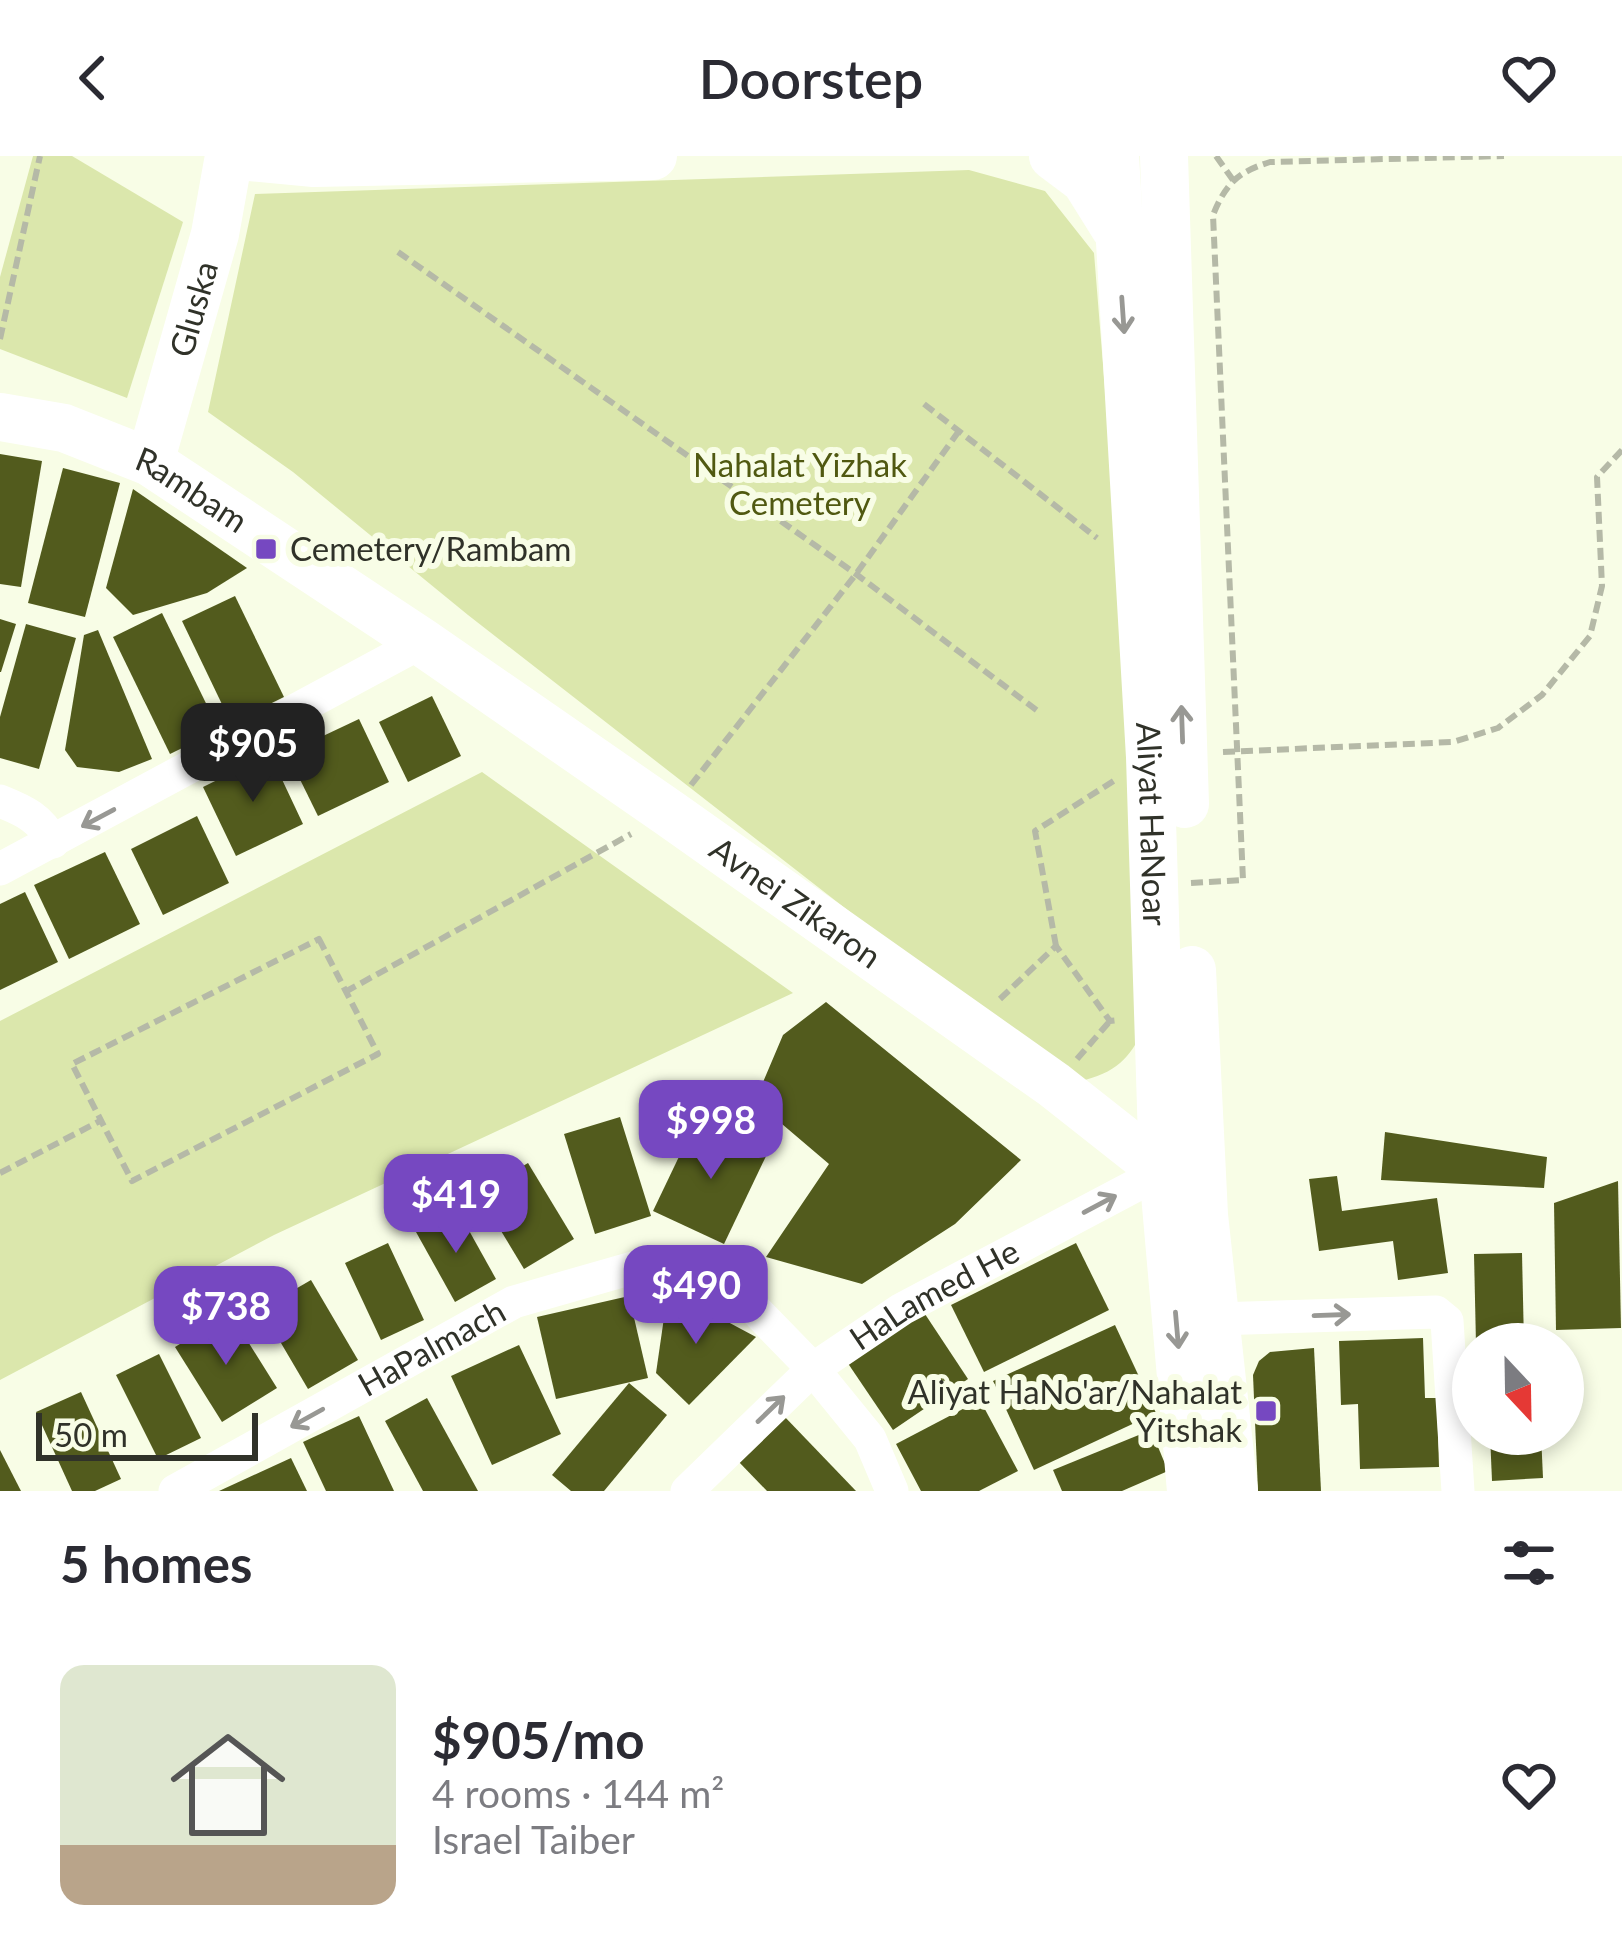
<!DOCTYPE html>
<meta charset="utf-8">
<style>
body{margin:0;font-family:Lato,sans-serif;background:#f7f7f7;color:#2b2b33;height:100vh;display:flex;flex-direction:column;font-size:45px;white-space:nowrap}
*{box-sizing:border-box;margin:0}
p{font-size:39px;color:#7c7c81}
.icon{flex:none;width:66px;height:66px;fill:none;stroke:currentColor;stroke-width:2;stroke-linecap:round;stroke-linejoin:round}
.map{position:relative;height:1335px;overflow:hidden}
.sheet{display:flex;flex-direction:column;background:#fff;flex:1}
.sheet>*{flex:none}
.needle{width:78px;rotate:158deg}
.fabs{position:absolute;left:1452px;top:1167px;display:grid;gap:24px}
.fabs a{display:grid;place-items:center;width:132px;height:132px;border-radius:50%;background:#fff;box-shadow:0 6px 18px #0003;font-size:60px}
.scale{position:absolute;left:36px;bottom:30px;width:222px;box-sizing:border-box;padding-left:12px;border:6px solid #303229;border-top:0;font-size:33px;line-height:42px;white-space:nowrap;color:#303229;-webkit-text-stroke:9px #f8fde6;paint-order:stroke}
.price{position:absolute;translate:-50% -102px;padding:0 27px;border-radius:24px;background:#7648c1;color:#fff;font-size:39px;line-height:78px;filter:drop-shadow(0 3px 6px #0008)}
.price::after{content:'';position:absolute;left:50%;top:72px;width:36px;height:27px;margin-left:-18px;background:inherit;clip-path:polygon(0 0,100% 0,50% 100%)}
.price.active{background:#222;color:#fff}
ul{padding:0;list-style:none}
li{display:flex;align-items:center;gap:36px;height:300px;padding:0 60px}
li+li{border-top:3px solid #e1e1e2}
li span{display:grid;place-items:center;flex:none;width:336px;height:240px;border-radius:24px;color:#555}
li>.icon{margin-inline-start:auto}
span .icon{width:144px;height:144px;fill:#fffc;stroke-width:1}
li b{font-size:51px}
h2{display:flex;justify-content:space-between;align-items:center;height:144px;padding:0 60px;font-size:51px}
header{display:flex;justify-content:space-between;align-items:center;height:156px;padding:0 60px;background:#fff;font-size:54px;font-weight:600}
.map>svg:first-child{display:block}
.green{fill:#dbe7ac}
.building{fill:#525b1d}
.lines{fill:none;stroke-linecap:round;stroke-linejoin:round}
.path{stroke:#b5b9a7;stroke-width:6;stroke-dasharray:12 6;stroke-linecap:butt}
.street{stroke:#fff;stroke-width:33}
.secondary{stroke:#fff;stroke-width:48}
.oneway{stroke:#989894}
.poi-dot{fill:#7648c1;stroke:#f8fde6;stroke-width:4.5}
.labels{text-anchor:middle;stroke-width:12;stroke-linejoin:round;paint-order:stroke}
.street-label{font-size:33px;fill:#303229;stroke:#f8fde6}
.park-label{font-size:33px;fill:#505911;stroke:#f8fde6}
.poi-label{font-size:33px;fill:#303229;stroke:#f8fde6;text-anchor:start}
</style>
<header><svg class="icon" aria-label="back" viewBox="0 0 24 24"><path d="M15 5l-7 7 7 7"/></svg>Doorstep<svg class="icon" aria-label="heart" viewBox="0 0 24 24"><path d="M12 20l-8-8c-3-5 5-10 8-4 3-6 11-1 8 4z"/></svg></header>
<div class="map">
<svg width="1622" height="1335" viewBox="0 0 1622 1335">
<rect width="100%" height="100%" fill="#f8fde6"/>
<g class="green">
<polygon points="33,0 72,0 183,66 127,242 0,193 0,121"/>
<path d="M 969,14 L 1045,35 L 1094,97 L 1130,544 L 1147,867 C 1131,899 1121,914 1085,924 L 958,840 L 468,459 L 293,316 L 208,256 L 255,38 Z"/>
<polygon points="482,616 793,837 274,1079 0,1224 0,865"/>
</g>
<g class="building">
<polygon points="0,298 42,305 21,431 0,428"/>
<polygon points="63,312 120,327 85,461 28,447"/>
<polygon points="133,333 247,412 207,437 133,459 106,432"/>
<polygon points="235,440 284,541 231,567 182,465"/>
<polygon points="162,457 219,574 170,598 113,481"/>
<polygon points="0,463 16,468 1,516 0,516"/>
<polygon points="26,468 76,482 39,613 0,602 0,561"/>
<polygon points="98,474 152,603 119,616 77,611 65,594 84,479"/>
<polygon points="432,540 461,600 408,626 379,566"/>
<polygon points="359,563 389,626 318,660 287,597"/>
<polygon points="270,598 303,668 236,700 203,631"/>
<polygon points="197,660 229,727 163,759 131,693"/>
<polygon points="105,696 140,768 69,803 34,729"/>
<polygon points="25,736 58,806 0,834 0,748"/>
<polygon points="826,846 1021,1004 955,1068 862,1128 766,1101 829,1008 755,945 783,879"/>
<polygon points="620,961 651,1060 595,1078 564,978"/>
<polygon points="697,963 768,996 724,1088 653,1055"/>
<polygon points="1385,976 1547,1001 1544,1032 1381,1024"/>
<polygon points="528,1007 574,1083 524,1113 478,1037"/>
<polygon points="1337,1020 1342,1055 1437,1042 1448,1117 1398,1124 1393,1085 1319,1095 1309,1023"/>
<polygon points="1618,1025 1621,1172 1556,1174 1554,1047"/>
<polygon points="457,1053 496,1123 455,1146 416,1076"/>
<polygon points="388,1087 424,1164 381,1184 345,1107"/>
<polygon points="1076,1087 1109,1154 984,1216 951,1149"/>
<polygon points="1522,1097 1524,1188 1476,1188 1474,1098"/>
<polygon points="311,1124 358,1204 308,1233 261,1153"/>
<polygon points="668,1134 756,1181 689,1249 656,1217"/>
<polygon points="629,1140 648,1222 556,1243 537,1161"/>
<polygon points="921,1152 968,1223 893,1274 845,1203"/>
<polygon points="230,1157 277,1232 222,1266 175,1191"/>
<polygon points="1115,1169 1156,1257 1034,1314 993,1225"/>
<polygon points="1423,1182 1425,1242 1437,1242 1439,1311 1360,1313 1358,1248 1341,1249 1339,1185"/>
<polygon points="519,1189 561,1278 492,1309 451,1220"/>
<polygon points="1314,1192 1321,1335 1258,1335 1253,1219 1259,1205 1270,1196"/>
<polygon points="159,1198 201,1282 158,1303 116,1219"/>
<polygon points="629,1227 667,1259 604,1335 571,1335 552,1319"/>
<polygon points="81,1236 121,1323 95,1335 72,1335 36,1256"/>
<polygon points="427,1242 478,1335 423,1335 385,1265"/>
<polygon points="980,1244 1018,1315 979,1335 921,1335 896,1288"/>
<polygon points="783,1259 856,1335 767,1335 737,1304"/>
<polygon points="359,1260 394,1335 326,1335 303,1286"/>
<polygon points="1151,1274 1168,1315 1122,1335 1062,1335 1053,1314"/>
<polygon points="1490,1278 1541,1278 1543,1322 1492,1325"/>
<polygon points="0,1294 21,1335 0,1335"/>
<polygon points="291,1302 307,1335 219,1335"/>
</g>
<g class="lines">
<g class="path">
<polyline points="1216,0 1233,24"/>
<polyline points="398,96 856,418 1039,556"/>
<polyline points="0,183 40,0"/>
<polyline points="924,248 1097,382"/>
<polyline points="1223,596 1453,586 1498,572 1542,539 1590,480 1602,430 1597,321 1622,294"/>
<polyline points="691,629 856,418 959,275"/>
<path d="M 1191,727 L 1243,724 L 1213,59 C 1226,27 1238,16 1270,6 L 1504,0"/>
<polygon points="319,783 378,898 132,1025 72,908"/>
<polyline points="1056,790 1035,675 1115,624"/>
<polyline points="345,836 631,678"/>
<polyline points="1000,843 1056,790 1110,865 1119,864"/>
<polyline points="1077,903 1110,865"/>
<polyline points="0,1017 100,965"/>
</g>
<g class="street">
<path d="M 0,645 C 25,655 40,662 53,686"/>
<polyline points="0,713 422,486"/>
<polyline points="1215,1163 1436,1156 1447,1165 1458,1335"/>
<path id="s1" d="M 175,1335 L 514,1146 L 650,1107 L 738,1136 L 813,1213 L 870,1283 L 892,1335"/>
<path id="s2" d="M 687,1335 L 813,1213 L 902,1153 L 1163,1015 L 1173,1005"/>
</g>
<g class="secondary">
<polyline points="238,0 314,7 653,0"/>
<polyline points="1053,0 1085,24 1115,72"/>
<path id="s3" d="M 1115,0 L 1150,601 L 1163,1015 L 1191,1335"/>
<polyline points="1164,0 1185,648"/>
<path id="s4" d="M 0,261 L 64,272 L 150,306 L 422,486 L 669,657 L 1054,929 L 1163,1015"/>
<path id="s5" d="M 150,306 L 215,78 L 229,0"/>
<polyline points="1192,814 1204,1059 1234,1335"/>
</g>
</g>
<defs><path id="oneway-shaft" d="M-6 0H5M1.5-3L5.5 0L1.5 3" fill="none" stroke-width="1.6" stroke-linecap="round" stroke-linejoin="round" transform="scale(3)"/></defs>
<g class="oneway">
<use href="#oneway-shaft" transform="translate(1123 159) rotate(86)"/>
<use href="#oneway-shaft" transform="translate(1182 568) rotate(-92)"/>
<use href="#oneway-shaft" transform="translate(98 662) rotate(152)"/>
<use href="#oneway-shaft" transform="translate(1100 1048) rotate(-28)"/>
<use href="#oneway-shaft" transform="translate(1332 1159) rotate(-2)"/>
<use href="#oneway-shaft" transform="translate(1177 1174) rotate(85)"/>
<use href="#oneway-shaft" transform="translate(771 1253) rotate(-44)"/>
<use href="#oneway-shaft" transform="translate(307 1262) rotate(151)"/>
</g>
<g class="poi-dot">
<rect x="254" y="381" width="24" height="24" rx="6"/>
<rect x="1254" y="1243" width="24" height="24" rx="6"/>
</g>
<g class="labels">
<g class="street-label">
<text dy="12" stroke="none"><textPath href="#s5" startOffset="159">Gluska</textPath></text>
<text dy="12" stroke="none"><textPath href="#s4" startOffset="207">Rambam</textPath></text>
<text dy="12" stroke="none"><textPath href="#s3" startOffset="669">Aliyat HaNoar</textPath></text>
<text dy="12" stroke="none"><textPath href="#s4" startOffset="939">Avnei Zikaron</textPath></text>
<text dy="12" stroke="none"><textPath href="#s2" startOffset="318">HaLamed He</textPath></text>
<text dy="12" stroke="none"><textPath href="#s1" startOffset="294">HaPalmach</textPath></text>
</g>
<g class="park-label">
<text x="800" y="321">Nahalat Yizhak<tspan x="800" dy="38">Cemetery</tspan></text>
</g>
<g class="poi-label">
<text x="290" y="405">Cemetery/Rambam</text>
<text x="1242" y="1248" text-anchor="end">Aliyat HaNo'ar/Nahalat<tspan x="1242" dy="38">Yitshak</tspan></text>
</g>
</g>
</svg>
<div class="fabs">
<a><svg class="needle" viewBox="-14 -14 28 28"><path d="M0-13l5 13h-10z" fill="#e53935"/><path d="M0 13l5-13h-10z" fill="#7c7c81"/></svg></a>
</div>
<div class="scale">50 m</div>
<b class="price active" style="left:253px;top:649px">$905</b>
<b class="price" style="left:711px;top:1026px">$998</b>
<b class="price" style="left:456px;top:1100px">$419</b>
<b class="price" style="left:696px;top:1191px">$490</b>
<b class="price" style="left:226px;top:1212px">$738</b>
</div>
<section class="sheet">
<h2>5 homes<svg class="icon" aria-label="filters" viewBox="0 0 24 24"><path d="M4 7h16M4 17h16"/><circle cx="9" cy="7" r="2"/><circle cx="15" cy="17" r="2"/></svg></h2>
<ul>
<li><span style="background:linear-gradient(#dfe7d0 75%,#b9a48a 0)"><svg class="icon" aria-label="home" viewBox="0 0 24 24"><path d="M3 11l9-7 9 7M6 9v11h12V9"/></svg></span><div><b>$905/mo</b><p>4 rooms · 144 m²</p><p>Israel Taiber</p></div><svg class="icon" aria-label="heart" viewBox="0 0 24 24"><path d="M12 20l-8-8c-3-5 5-10 8-4 3-6 11-1 8 4z"/></svg></li>
</ul>
</section>
